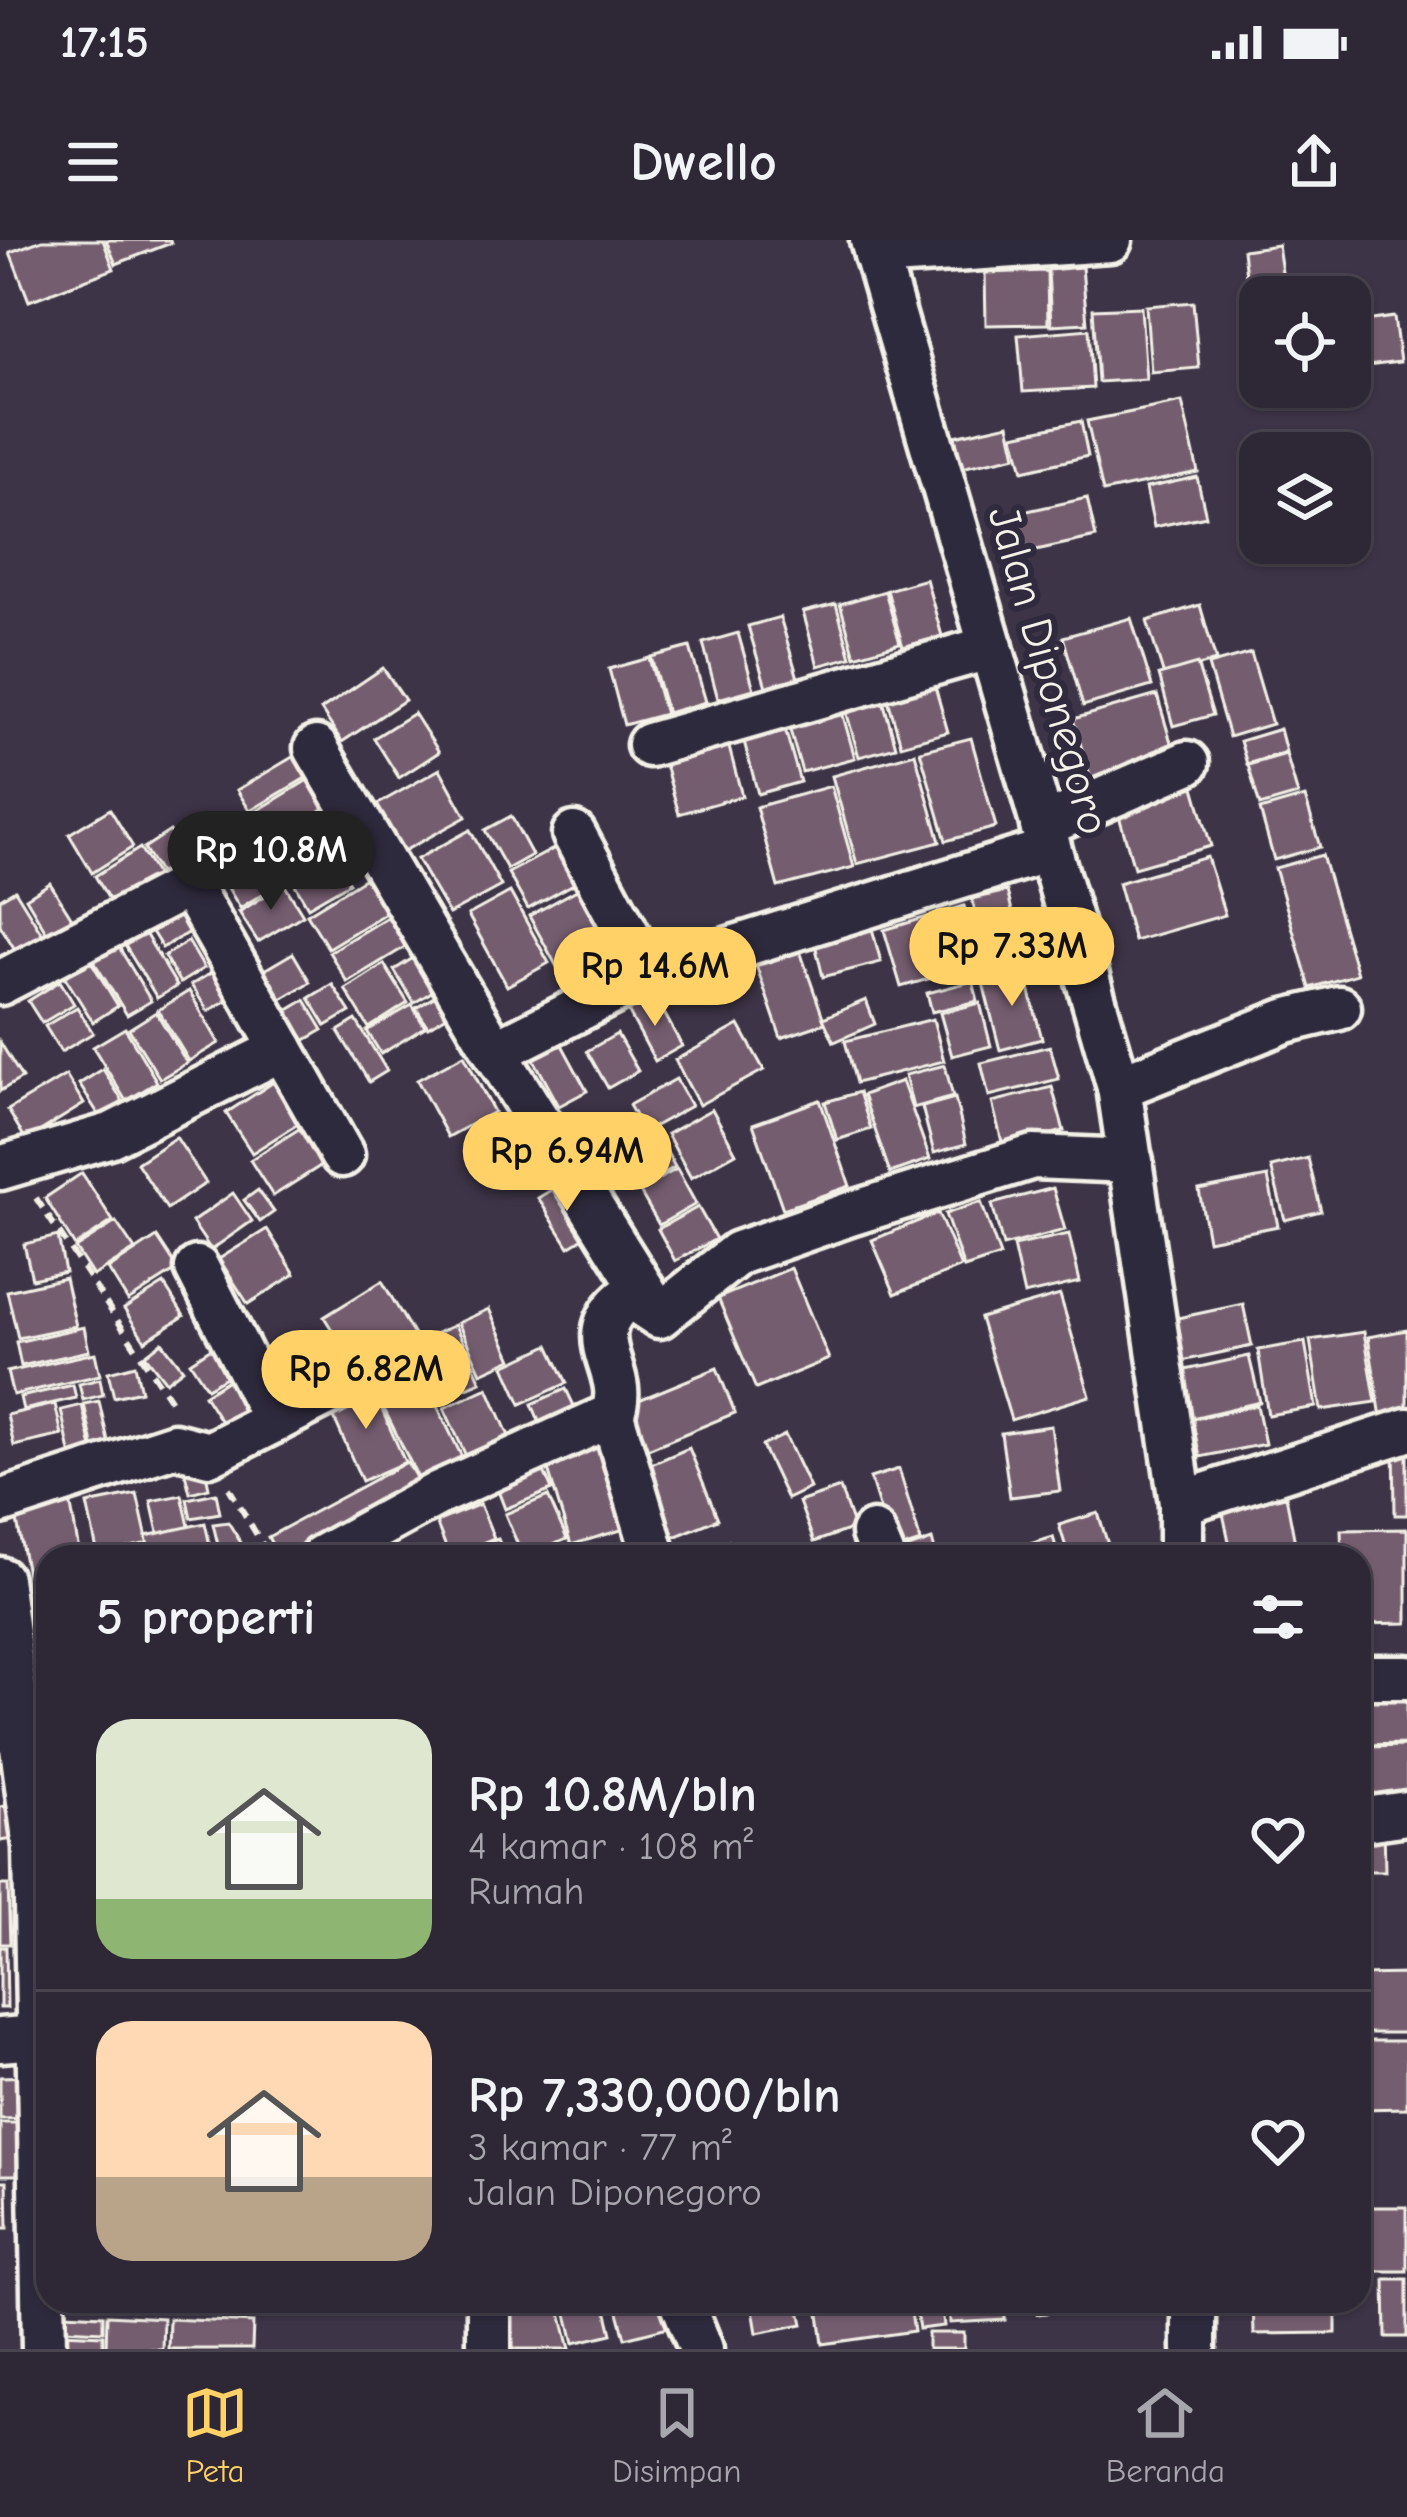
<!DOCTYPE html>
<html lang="id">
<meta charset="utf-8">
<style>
body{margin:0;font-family:"Comic Neue",sans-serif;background:#362f3d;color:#f1f3f6;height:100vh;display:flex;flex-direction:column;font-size:45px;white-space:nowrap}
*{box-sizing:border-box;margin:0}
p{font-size:39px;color:#a7a5ad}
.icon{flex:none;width:66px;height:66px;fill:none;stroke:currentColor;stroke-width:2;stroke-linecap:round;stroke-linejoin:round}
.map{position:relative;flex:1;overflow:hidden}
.sheet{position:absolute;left:36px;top:1305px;width:1335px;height:768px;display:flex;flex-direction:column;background:#2e2735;border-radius:36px;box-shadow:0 3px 9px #0004,0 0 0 3px #494450}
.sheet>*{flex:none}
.controls{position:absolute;left:1239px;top:36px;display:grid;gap:24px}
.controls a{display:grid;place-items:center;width:132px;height:132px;border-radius:24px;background:#2e2735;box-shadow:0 3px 9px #0004,0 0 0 3px #494450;font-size:60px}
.price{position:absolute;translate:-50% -102px;padding:0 27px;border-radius:42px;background:#ffd166;color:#111;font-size:39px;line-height:78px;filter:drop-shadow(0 3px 6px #0008)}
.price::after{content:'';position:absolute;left:50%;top:72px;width:36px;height:27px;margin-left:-18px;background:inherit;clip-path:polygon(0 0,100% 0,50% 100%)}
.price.current{background:#222;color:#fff}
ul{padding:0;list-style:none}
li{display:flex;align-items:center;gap:36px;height:300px;padding:0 60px}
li+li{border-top:3px solid #494450}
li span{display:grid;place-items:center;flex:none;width:336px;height:240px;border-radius:36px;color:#555}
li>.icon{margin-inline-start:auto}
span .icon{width:144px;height:144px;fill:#fffc;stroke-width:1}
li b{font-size:51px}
h2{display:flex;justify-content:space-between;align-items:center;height:144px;padding:0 60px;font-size:51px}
.status{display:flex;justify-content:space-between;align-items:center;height:84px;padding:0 60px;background:#2e2735;direction:ltr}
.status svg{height:33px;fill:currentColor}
header{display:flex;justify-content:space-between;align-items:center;height:156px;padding:0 60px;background:#2e2735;font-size:54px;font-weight:700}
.tabs{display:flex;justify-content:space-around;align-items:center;height:168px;border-top:3px solid #494450;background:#2e2735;font-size:33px;color:#a7a5ad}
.tabs a{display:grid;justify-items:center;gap:6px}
.tabs .current{color:#ffd166}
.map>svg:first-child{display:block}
.building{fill:#755d6f;stroke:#f4f1e8;stroke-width:3}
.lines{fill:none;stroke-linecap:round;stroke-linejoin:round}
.minor-casing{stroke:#f4f1e8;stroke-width:51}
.path{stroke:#f4f1e8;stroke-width:6;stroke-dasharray:12 9;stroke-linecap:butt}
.minor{stroke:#2f2a3d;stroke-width:42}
.labels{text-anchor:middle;stroke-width:12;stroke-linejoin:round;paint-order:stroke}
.street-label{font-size:45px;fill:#f4f1e8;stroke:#2f2a3d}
</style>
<div class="status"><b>17:15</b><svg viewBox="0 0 49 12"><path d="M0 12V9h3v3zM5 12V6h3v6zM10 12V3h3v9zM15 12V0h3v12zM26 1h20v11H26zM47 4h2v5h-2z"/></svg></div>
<header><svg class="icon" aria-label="menu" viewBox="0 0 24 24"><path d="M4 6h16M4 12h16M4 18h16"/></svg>Dwello<svg class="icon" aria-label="share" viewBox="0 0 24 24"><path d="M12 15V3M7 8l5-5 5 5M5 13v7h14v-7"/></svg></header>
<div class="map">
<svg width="1407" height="2109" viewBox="0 0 1407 2109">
<rect width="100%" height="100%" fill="#3d3447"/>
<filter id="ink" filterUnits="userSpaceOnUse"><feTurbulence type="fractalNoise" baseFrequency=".00833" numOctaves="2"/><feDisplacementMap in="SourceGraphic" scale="24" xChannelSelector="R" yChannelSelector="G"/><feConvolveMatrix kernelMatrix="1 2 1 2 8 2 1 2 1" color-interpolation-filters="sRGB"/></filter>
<g filter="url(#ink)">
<g class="building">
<polygon points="42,0 103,0 114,29 29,61 10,12"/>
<polygon points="106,0 170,0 171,3 116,24"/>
<polygon points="1278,5 1283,39 1247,44 1243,10"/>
<polygon points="1082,27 1087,83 1051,85 1048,30"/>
<polygon points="1047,31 1048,84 986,85 985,33"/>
<polygon points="1319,38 1322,57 1260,57 1260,97 1254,98 1247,47"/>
<polygon points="1193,62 1199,128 1151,132 1146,66"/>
<polygon points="1141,67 1146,139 1098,142 1093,69"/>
<polygon points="1394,77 1400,122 1350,128 1350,83"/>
<polygon points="1089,89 1093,148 1023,152 1018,95"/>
<polygon points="1182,162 1198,232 1103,252 1087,181"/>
<polygon points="1081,181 1088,216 1023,231 1014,195"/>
<polygon points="1009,184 1016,216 961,228 955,196"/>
<polygon points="1197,237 1206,276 1154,287 1146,248"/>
<polygon points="1087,258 1096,297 1013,315 1004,276"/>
<polygon points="926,339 942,396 903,407 887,350"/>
<polygon points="885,351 900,403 855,416 840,364"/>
<polygon points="836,364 851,417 818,426 803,372"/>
<polygon points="1200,365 1216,421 1164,436 1147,381"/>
<polygon points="780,377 798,438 766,447 748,386"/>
<polygon points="1131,378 1152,446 1083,466 1063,397"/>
<polygon points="738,393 754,449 718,459 703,403"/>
<polygon points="690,407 706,462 667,473 651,417"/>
<polygon points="1251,413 1272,484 1229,497 1208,425"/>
<polygon points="649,418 665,474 624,485 609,429"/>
<polygon points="1197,424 1213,475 1173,486 1159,435"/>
<polygon points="383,428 405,460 342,502 321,470"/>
<polygon points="932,436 948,492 901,505 885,449"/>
<polygon points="880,449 896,507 859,517 843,460"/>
<polygon points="1157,455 1178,526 1094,550 1073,479"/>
<polygon points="840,465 855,518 802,532 787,480"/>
<polygon points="414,473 439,512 399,538 374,498"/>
<polygon points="782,478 800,542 758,554 741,490"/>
<polygon points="1280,489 1286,512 1247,524 1240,501"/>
<polygon points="726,496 742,556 679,574 662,514"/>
<polygon points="971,498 996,587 946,601 920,511"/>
<polygon points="301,512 314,533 250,571 237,550"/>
<polygon points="915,513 940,602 857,624 832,536"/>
<polygon points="1286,514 1298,555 1260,566 1248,525"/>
<polygon points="440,529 466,577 402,612 376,565"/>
<polygon points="316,535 333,563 269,602 252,574"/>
<polygon points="831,546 854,627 778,647 756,567"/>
<polygon points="1194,547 1211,606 1134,628 1117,569"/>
<polygon points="1305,557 1320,607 1274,620 1260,570"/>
<polygon points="333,565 354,600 290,638 270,604"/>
<polygon points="110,569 133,607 92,633 69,594"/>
<polygon points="511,576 532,615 507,629 485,590"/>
<polygon points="470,590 501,646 449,674 417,619"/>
<polygon points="170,591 195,633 169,649 144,608"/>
<polygon points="559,606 579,641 528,669 508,633"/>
<polygon points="140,608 163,645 117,673 95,636"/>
<polygon points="261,612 280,643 240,668 221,636"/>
<polygon points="1322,615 1357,734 1310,748 1275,628"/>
<polygon points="1207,617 1225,675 1134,701 1118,643"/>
<polygon points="334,618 349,643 308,667 293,641"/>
<polygon points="377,631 397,666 328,708 307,674"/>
<polygon points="50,643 79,690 54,705 26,658"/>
<polygon points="284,644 303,675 258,702 239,672"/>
<polygon points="584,646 612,694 556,725 529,676"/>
<polygon points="15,650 49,705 22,721 0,685 0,659"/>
<polygon points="1007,651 1023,714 988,722 972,659"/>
<polygon points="510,652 549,723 507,746 468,675"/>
<polygon points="188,656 204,683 162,708 146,682"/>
<polygon points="964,666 981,724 901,747 884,690"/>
<polygon points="392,674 410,704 347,742 329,712"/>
<polygon points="870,681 881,722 823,737 813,696"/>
<polygon points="138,682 177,746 157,758 118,694"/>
<polygon points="188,701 204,728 180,743 164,716"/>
<polygon points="116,702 151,761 127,775 91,717"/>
<polygon points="799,708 825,783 781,798 755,722"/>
<polygon points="426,710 446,743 414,763 394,730"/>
<polygon points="293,713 310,742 276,762 259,733"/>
<polygon points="89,718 118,766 93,782 63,734"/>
<polygon points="384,724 408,763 369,788 345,749"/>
<polygon points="224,725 241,752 208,771 191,745"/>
<polygon points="1024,729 1042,799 1000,810 982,739"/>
<polygon points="60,741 74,764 42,783 28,761"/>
<polygon points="973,741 978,761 932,772 927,753"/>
<polygon points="332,744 350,772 326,786 309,758"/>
<polygon points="450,747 462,767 428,787 416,768"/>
<polygon points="189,751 219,803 189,821 158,770"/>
<polygon points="655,756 682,806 655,821 628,771"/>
<polygon points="305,760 323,790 293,807 275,778"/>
<polygon points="866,760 875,784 834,802 823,778"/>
<polygon points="980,763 991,806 952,816 940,773"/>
<polygon points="412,765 425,787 381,814 367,791"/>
<polygon points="77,767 93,793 61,812 45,786"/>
<polygon points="156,772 187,823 160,839 129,789"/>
<polygon points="933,779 944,821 856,843 845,801"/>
<polygon points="356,780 387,831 369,842 338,791"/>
<polygon points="739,785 764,830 699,865 675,820"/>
<polygon points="125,788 157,842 126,861 93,807"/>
<polygon points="554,790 587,851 559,866 526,805"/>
<polygon points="617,794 638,831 608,848 587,811"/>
<polygon points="0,802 22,838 0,851"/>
<polygon points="1050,806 1059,839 989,856 981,823"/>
<polygon points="464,815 494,872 448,897 417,840"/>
<polygon points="945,825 953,857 913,868 905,835"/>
<polygon points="103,829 129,872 106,886 79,844"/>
<polygon points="286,834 312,875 252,913 226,873"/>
<polygon points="66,835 84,864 26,900 8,870"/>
<polygon points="676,839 691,866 644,892 629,865"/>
<polygon points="902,841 930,919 890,933 863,855"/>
<polygon points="1052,847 1064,891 1003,906 992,862"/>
<polygon points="859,852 871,889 837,900 825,862"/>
<polygon points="955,858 966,904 934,913 922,867"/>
<polygon points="820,860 850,946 783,969 753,884"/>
<polygon points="712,869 736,913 691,938 667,894"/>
<polygon points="313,880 336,916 273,956 250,920"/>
<polygon points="630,882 646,913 613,930 596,900"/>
<polygon points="176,897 206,943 167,969 137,923"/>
<polygon points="659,898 675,927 634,950 617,920"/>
<polygon points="1308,918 1321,971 1285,980 1271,927"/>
<polygon points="677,929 696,964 659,985 639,950"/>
<polygon points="82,933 113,981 75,1006 45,958"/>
<polygon points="1268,937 1278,986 1208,1000 1199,950"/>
<polygon points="566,941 596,990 569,1007 538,958"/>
<polygon points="1053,948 1065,990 1003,1006 992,964"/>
<polygon points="258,950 274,972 260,982 244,960"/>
<polygon points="233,953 252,981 211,1010 192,982"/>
<polygon points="981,962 1000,1016 964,1028 945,974"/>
<polygon points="698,967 716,999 675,1021 658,989"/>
<polygon points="938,973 961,1027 895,1054 872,1000"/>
<polygon points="116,982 135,1010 93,1036 75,1008"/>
<polygon points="267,989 295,1034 248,1064 219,1019"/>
<polygon points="1069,994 1080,1042 1024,1055 1013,1006"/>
<polygon points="58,996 65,1032 32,1039 24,1004"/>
<polygon points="157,997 178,1029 128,1061 108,1029"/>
<polygon points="791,1028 829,1119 756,1149 718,1058"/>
<polygon points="65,1038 76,1086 18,1098 7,1051"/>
<polygon points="382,1041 415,1097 358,1131 324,1077"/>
<polygon points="164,1044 184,1076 145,1101 124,1069"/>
<polygon points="1060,1055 1090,1156 1011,1180 980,1078"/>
<polygon points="1243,1064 1252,1106 1182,1121 1173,1079"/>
<polygon points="489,1069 512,1119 481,1133 458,1083"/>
<polygon points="455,1085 481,1142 441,1159 415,1103"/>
<polygon points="84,1087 89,1111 21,1126 16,1102"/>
<polygon points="1407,1090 1407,1173 1381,1177 1368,1097"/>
<polygon points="1364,1092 1376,1162 1321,1170 1310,1100"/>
<polygon points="162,1102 183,1129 166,1142 145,1115"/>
<polygon points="1305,1102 1316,1167 1268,1175 1258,1110"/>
<polygon points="219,1103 237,1130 207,1148 190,1122"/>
<polygon points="549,1105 567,1143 521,1164 504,1126"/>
<polygon points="95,1113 100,1135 13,1155 7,1132"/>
<polygon points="1249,1116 1260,1162 1192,1178 1181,1131"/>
<polygon points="135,1125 141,1151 114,1157 108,1132"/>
<polygon points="717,1128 735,1173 648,1209 629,1164"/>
<polygon points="237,1134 265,1179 232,1199 204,1155"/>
<polygon points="423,1137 464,1221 420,1242 379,1159"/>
<polygon points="100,1139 103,1155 83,1160 79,1144"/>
<polygon points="370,1143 405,1222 362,1241 327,1162"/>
<polygon points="73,1145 76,1158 23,1170 20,1157"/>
<polygon points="488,1148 509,1196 466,1216 444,1168"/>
<polygon points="566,1149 577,1172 542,1188 532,1164"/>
<polygon points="99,1161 109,1205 94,1209 84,1164"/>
<polygon points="55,1164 62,1195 14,1206 7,1175"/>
<polygon points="82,1165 93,1212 71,1217 61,1170"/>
<polygon points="1257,1165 1265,1204 1200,1217 1192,1179"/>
<polygon points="1051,1186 1060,1251 1010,1257 1001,1193"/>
<polygon points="785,1195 810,1248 787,1259 762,1206"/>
<polygon points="1394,1199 1407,1199 1407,1275 1395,1275"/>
<polygon points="602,1205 628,1288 571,1305 546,1223"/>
<polygon points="689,1208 718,1279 674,1297 644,1227"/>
<polygon points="203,1220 209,1248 190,1253 183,1225"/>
<polygon points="407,1222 426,1255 312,1317 279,1317 268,1297"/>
<polygon points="543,1229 552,1250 505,1269 497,1248"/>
<polygon points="899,1229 921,1302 893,1311 870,1238"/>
<polygon points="840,1248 854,1288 814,1302 799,1262"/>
<polygon points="216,1253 220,1273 191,1278 187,1259"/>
<polygon points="137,1254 148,1303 98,1315 87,1264"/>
<polygon points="182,1255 194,1308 163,1315 151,1261"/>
<polygon points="548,1256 567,1299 523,1317 505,1274"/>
<polygon points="1286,1256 1295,1303 1232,1315 1222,1269"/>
<polygon points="70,1260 80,1317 48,1317 48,1336 28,1339 15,1270"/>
<polygon points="480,1264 494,1298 450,1317 436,1282"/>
<polygon points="1098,1273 1112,1317 1069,1317 1059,1285"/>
<polygon points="228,1282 248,1314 221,1317 213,1284"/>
<polygon points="205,1283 211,1310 150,1317 146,1296"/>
<polygon points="1407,1289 1407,1383 1359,1384 1359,1317 1342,1317 1341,1290"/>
<polygon points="1053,1297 1059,1317 1001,1317 999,1313"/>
<polygon points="498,1299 506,1317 456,1316"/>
<polygon points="932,1300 937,1317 895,1317 894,1313"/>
<polygon points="729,1301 735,1317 689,1317"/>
<polygon points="1359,1448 1407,1448 1407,1504 1359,1505"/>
<polygon points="1407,1506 1407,1564 1367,1564 1366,1507"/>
<polygon points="23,1564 28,1597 0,1601 0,1567"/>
<polygon points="1384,1583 1385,1631 1359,1631 1359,1584"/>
<polygon points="0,1645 8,1645 10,1704 0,1704"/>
<polygon points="0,1707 6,1707 7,1768 0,1768"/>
<polygon points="1407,1734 1407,1793 1360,1793 1359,1735"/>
<polygon points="1359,1801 1407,1801 1407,1868 1359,1869"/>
<polygon points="38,1836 39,1878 0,1879 0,1837"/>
<polygon points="0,1883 22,1883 24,1935 0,1935"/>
<polygon points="0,1941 7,1941 8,1988 0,1988"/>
<rect x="1359" y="1967" width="48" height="64"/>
<polygon points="1385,2039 1407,2039 1407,2097 1386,2097"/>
<polygon points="197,2061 244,2061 244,2069 197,2068"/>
<polygon points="558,2061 570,2109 505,2109 496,2074"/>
<polygon points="564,2061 604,2061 612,2094 574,2103"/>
<polygon points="615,2061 670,2061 676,2085 625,2098"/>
<polygon points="798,2061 803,2084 757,2093 752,2063"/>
<polygon points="858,2061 909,2061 914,2091 823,2104 818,2067"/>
<polygon points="941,2061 944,2086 919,2089 915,2062"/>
<polygon points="949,2061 1004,2061 1005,2080 950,2083"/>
<polygon points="1036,2061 1131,2061 1131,2063 1037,2074"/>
<polygon points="1253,2061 1336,2061 1336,2093 1254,2094"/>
<polygon points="64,2073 103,2075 103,2091 64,2089"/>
<polygon points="107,2075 163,2078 162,2109 106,2109"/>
<polygon points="169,2079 253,2083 252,2109 168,2109"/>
<polygon points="62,2093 103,2095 103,2109 62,2109"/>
<rect x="928" y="2093" width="36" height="16"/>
</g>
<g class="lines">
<g class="minor-casing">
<g id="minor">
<polyline points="872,0 1119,847 1181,1263 1181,1317"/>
<polyline points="876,15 1110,0"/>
<polyline points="649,505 991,407"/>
<polyline points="316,508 495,812"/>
<polyline points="1042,586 1187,523"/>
<polyline points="574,594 649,734"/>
<polyline points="0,743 189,645 342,915"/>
<polyline points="1119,847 1285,781 1339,768"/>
<polyline points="0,928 111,895 282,809"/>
<polyline points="197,1028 275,1181"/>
<polyline points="659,1075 495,812 649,734 1048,610"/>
<polyline points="612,1175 652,1308"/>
<polyline points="0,1262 174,1205 209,1214 363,1136"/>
<polyline points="1181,1263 1407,1190"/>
<polyline points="873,1293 883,1317"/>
<path d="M 322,1317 L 439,1253 L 612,1175 C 632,1129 573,1099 629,1056 L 659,1076 L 738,1013 L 850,974 L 1033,917 L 1131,921"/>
<polyline points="0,1339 35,1607 44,2109"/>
<polyline points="1359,1437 1407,1437"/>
<polyline points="1359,1580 1407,1573"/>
<polyline points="0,1800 48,1796"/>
<polyline points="682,2061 701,2109"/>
<polyline points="1194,2061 1194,2109"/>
<polyline points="489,2109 489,2061"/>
</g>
</g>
<g class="path">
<polyline points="36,958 175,1167"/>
<polyline points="229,1248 270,1317"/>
</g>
<use href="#minor" class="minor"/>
</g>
</g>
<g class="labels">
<g class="street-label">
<text transform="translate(1050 430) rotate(74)" y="16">Jalan Diponegoro</text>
</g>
</g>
</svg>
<div class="controls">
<a><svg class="icon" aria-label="locate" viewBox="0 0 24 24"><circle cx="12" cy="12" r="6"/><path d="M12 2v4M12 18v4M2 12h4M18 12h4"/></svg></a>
<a><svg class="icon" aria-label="layers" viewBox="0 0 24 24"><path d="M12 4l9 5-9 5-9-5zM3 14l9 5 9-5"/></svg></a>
</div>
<b class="price current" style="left:271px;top:673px">Rp 10.8M</b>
<b class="price" style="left:1012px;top:769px">Rp 7.33M</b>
<b class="price" style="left:655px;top:789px">Rp 14.6M</b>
<b class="price" style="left:567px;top:974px">Rp 6.94M</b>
<b class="price" style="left:366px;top:1192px">Rp 6.82M</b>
<section class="sheet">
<h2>5 properti<svg class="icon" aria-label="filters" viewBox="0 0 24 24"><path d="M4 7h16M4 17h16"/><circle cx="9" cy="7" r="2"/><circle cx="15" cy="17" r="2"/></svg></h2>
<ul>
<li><span style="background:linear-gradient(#dfe7d0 75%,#8fb573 0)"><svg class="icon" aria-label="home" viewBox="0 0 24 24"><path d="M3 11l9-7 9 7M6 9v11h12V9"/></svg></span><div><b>Rp 10.8M/bln</b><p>4 kamar · 108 m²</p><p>Rumah</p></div><svg class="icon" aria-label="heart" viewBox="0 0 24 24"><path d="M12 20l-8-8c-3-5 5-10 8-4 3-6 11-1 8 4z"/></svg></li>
<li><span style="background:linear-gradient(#ffd9b3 65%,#b9a48a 0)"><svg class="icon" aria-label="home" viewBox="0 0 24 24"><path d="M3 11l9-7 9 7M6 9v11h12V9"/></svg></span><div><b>Rp 7,330,000/bln</b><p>3 kamar · 77 m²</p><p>Jalan Diponegoro</p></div><svg class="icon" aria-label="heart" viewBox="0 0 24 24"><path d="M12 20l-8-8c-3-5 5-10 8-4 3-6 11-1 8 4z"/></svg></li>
</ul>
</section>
</div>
<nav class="tabs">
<a class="current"><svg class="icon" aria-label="map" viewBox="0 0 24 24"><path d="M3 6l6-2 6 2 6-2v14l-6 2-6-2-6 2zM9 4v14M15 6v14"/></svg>Peta</a>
<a><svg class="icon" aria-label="saved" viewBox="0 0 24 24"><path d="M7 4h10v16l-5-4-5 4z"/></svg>Disimpan</a>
<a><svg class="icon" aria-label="home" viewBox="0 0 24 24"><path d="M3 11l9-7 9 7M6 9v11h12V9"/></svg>Beranda</a>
</nav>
